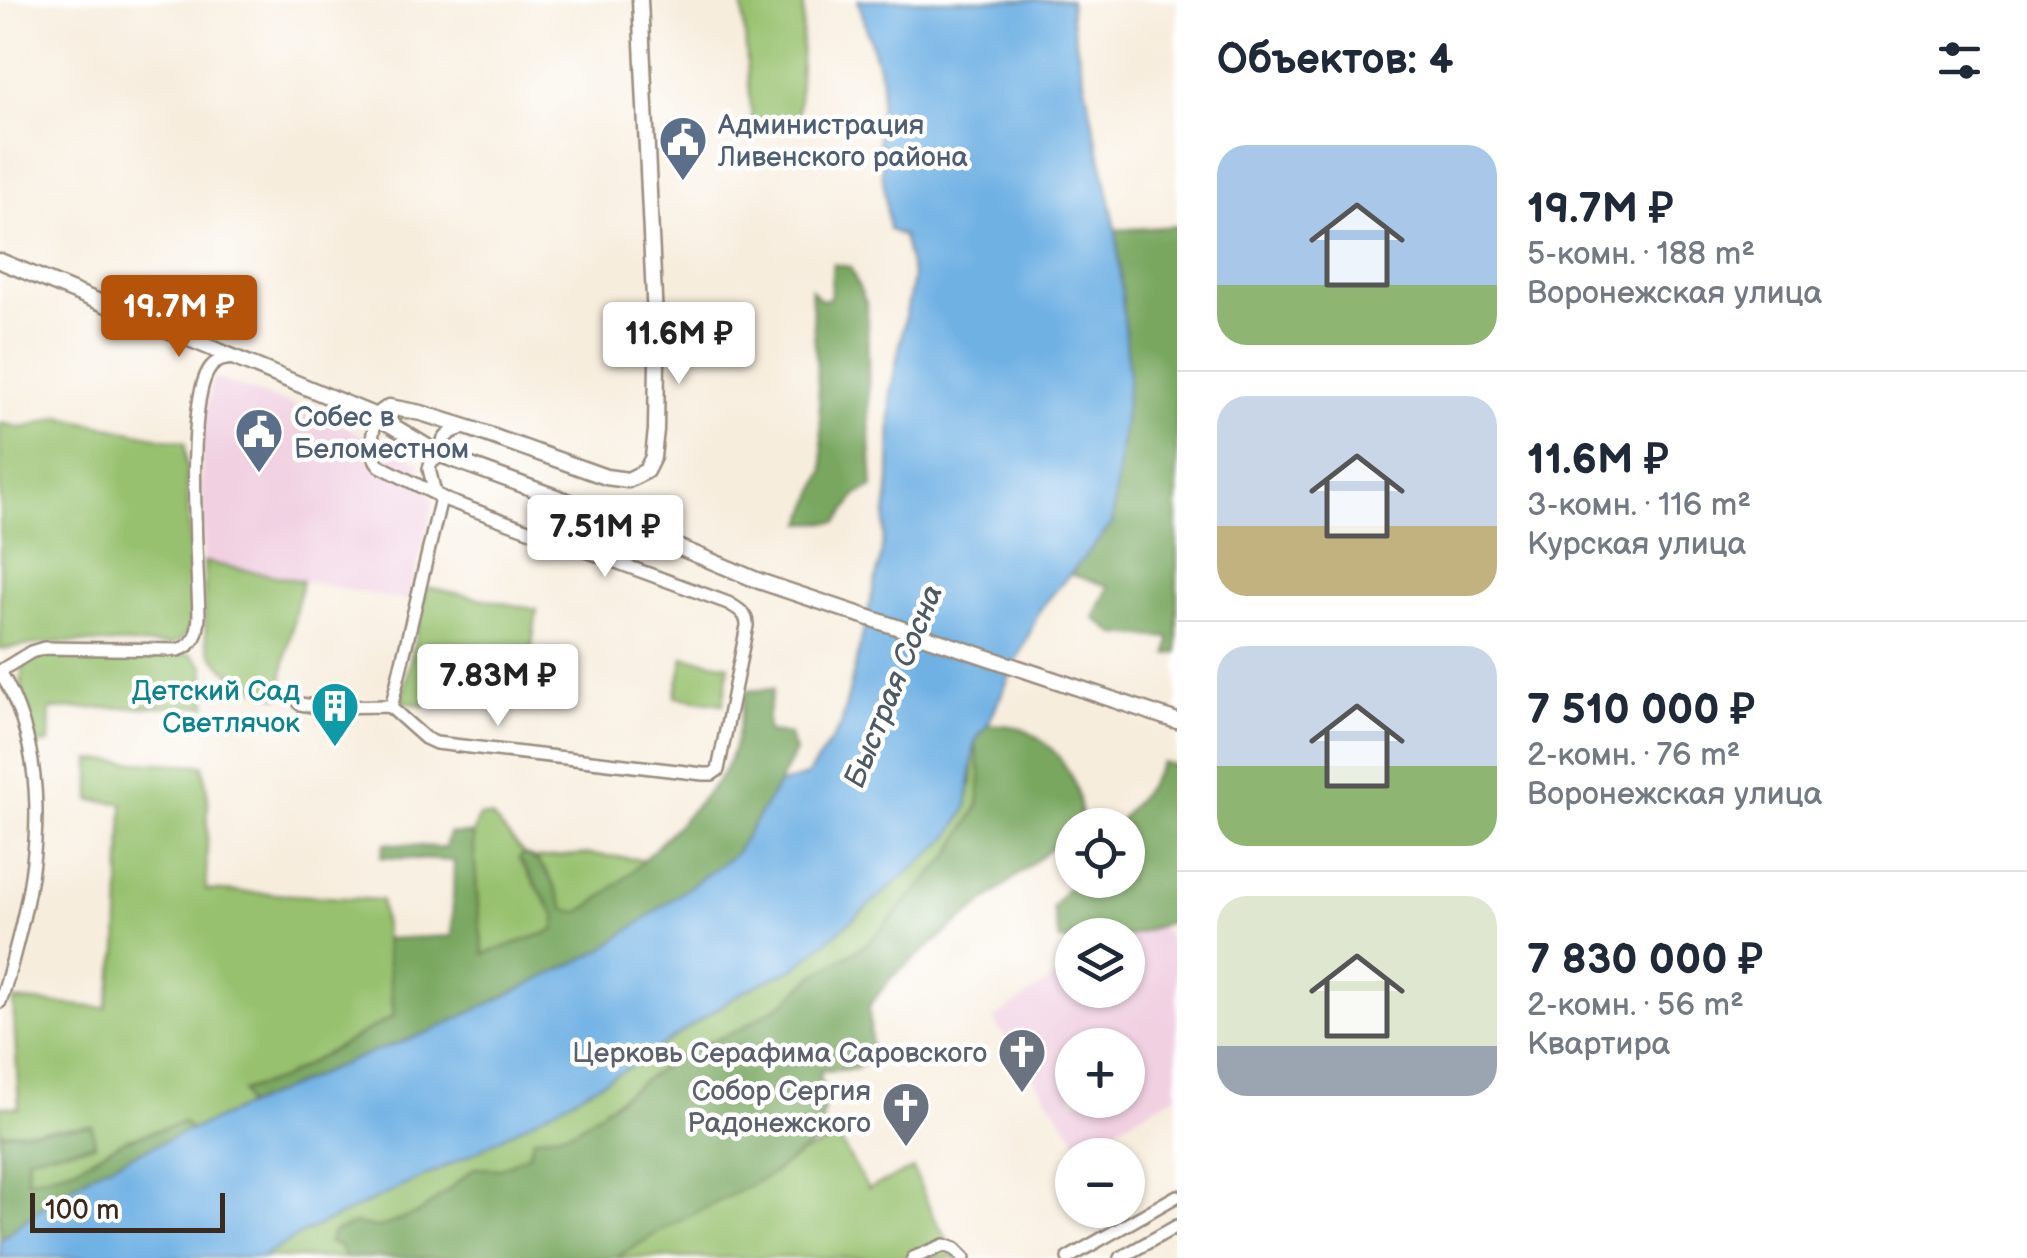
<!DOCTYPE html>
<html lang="ru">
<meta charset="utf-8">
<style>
body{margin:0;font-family:"Balsamiq Sans",sans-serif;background:#f6f6f7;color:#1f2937;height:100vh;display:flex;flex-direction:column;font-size:38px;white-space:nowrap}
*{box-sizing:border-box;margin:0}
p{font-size:32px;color:#747a83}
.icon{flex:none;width:55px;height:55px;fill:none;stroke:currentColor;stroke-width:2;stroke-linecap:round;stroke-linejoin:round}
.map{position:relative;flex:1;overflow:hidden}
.details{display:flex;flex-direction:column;background:#fff;width:850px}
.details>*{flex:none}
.tools{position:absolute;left:1055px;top:808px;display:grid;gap:20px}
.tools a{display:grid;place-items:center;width:90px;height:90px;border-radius:50%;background:#fff;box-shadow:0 2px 8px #0004;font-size:50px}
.scale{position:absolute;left:30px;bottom:25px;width:195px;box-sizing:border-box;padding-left:10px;border:5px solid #3b2a1e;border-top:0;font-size:28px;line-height:35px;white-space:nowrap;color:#3b2a1e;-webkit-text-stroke:8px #fff;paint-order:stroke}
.price{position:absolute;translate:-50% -85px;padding:0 22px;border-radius:10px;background:#fff;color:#222;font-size:32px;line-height:65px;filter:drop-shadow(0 2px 5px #0008)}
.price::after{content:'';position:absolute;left:50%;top:60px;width:30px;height:22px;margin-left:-15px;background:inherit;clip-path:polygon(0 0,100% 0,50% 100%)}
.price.current{background:#b45309;color:#fff}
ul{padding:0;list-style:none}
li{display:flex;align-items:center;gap:30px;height:250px;padding:0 40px}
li+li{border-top:2px solid #e0e1e3}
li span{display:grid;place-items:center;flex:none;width:280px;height:200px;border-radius:30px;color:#555}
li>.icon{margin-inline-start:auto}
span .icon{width:120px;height:120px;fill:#fffc;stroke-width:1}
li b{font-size:42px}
h2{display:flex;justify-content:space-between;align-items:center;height:120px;padding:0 40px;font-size:42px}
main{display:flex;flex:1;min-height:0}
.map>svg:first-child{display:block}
.built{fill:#f1d0e2;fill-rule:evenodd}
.green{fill:#97c16e;stroke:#697646;stroke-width:2.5}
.forest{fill:#79a761;stroke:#5a6840;stroke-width:2.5}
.water{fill:#6fb1e4;stroke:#556e81;stroke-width:2.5}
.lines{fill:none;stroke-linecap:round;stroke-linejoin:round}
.minor-casing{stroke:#998c7e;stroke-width:16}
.tertiary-casing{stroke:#998c7e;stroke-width:19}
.minor{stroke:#fff;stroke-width:11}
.tertiary{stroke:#fff;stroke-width:14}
.labels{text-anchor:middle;stroke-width:9;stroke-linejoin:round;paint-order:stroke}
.service-label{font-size:28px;fill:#4e5e75;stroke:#fff;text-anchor:start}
.culture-label{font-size:28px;fill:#0d838f;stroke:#fff;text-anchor:end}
.worship-label{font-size:28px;fill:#5b616d;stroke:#fff;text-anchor:end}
.water-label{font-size:30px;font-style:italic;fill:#4d5963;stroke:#fff}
</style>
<main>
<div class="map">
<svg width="1177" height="1258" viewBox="0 0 1177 1258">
<rect width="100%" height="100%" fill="#fff"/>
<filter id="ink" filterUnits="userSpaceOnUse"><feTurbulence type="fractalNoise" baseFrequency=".01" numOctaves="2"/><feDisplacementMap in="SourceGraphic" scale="20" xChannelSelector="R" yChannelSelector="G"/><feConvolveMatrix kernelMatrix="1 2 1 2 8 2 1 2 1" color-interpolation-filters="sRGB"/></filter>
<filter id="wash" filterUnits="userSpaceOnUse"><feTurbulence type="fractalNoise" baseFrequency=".0048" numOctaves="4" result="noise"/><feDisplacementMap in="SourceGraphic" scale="40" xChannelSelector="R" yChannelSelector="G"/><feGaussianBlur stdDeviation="2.25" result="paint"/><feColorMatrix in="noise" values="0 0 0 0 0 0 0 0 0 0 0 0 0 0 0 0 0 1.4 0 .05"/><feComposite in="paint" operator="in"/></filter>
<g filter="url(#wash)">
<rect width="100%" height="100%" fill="#f7eddd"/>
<g class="built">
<polygon points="213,378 317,413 418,462 434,504 407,601 204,561 201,442"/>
<path d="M 1152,911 L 1177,951 L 1177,1094 L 1082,1147 L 993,1020 L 1072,965 L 1072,990 L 1128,990 L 1128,935 ZM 1072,1045 L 1128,1045 L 1128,1100 L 1072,1100 Z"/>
</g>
<g class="green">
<polygon points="742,0 804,0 798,122 752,121"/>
<path d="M 60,417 L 185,443 L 193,612 C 190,630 187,638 171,645 L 55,642 L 0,649 L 0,423 L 24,428 Z"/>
<path d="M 204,562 L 302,581 L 283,671 L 282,697 C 257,695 212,667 207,642 C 203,620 205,586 204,562 Z"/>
<polygon points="427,587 537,610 531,654 559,652 559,676 544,677 543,682 464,671 463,663 428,657 425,706 401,701"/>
<polygon points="67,652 191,654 204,666 207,706 50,709 49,743 36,744 21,683 24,664 37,655"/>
<polygon points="684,657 729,665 723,704 675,697"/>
<polygon points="975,741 981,778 978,806 950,855 868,943 812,977 788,1000 739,1030 679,1055 575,1130 534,1138 529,1154 499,1169 475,1168 421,1212 377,1229 355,1224 340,1247 346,1258 261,1258 305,1232 626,1069 744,991 795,968 972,784"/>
<polygon points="91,760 203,765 208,799 206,890 381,900 394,1016 280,1079 243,1091 247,1106 191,1130 184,1123 125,1140 74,1168 27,1180 27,1156 95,1145 92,1126 0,1133 0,1106 19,1108 13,1000 106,1008 118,950 123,803 91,800"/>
<polygon points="479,816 492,817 524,854 519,859 556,916 556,930 484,955 479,921 473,834"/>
<polygon points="590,854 645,860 603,898 578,913 565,909 547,872 535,858"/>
<polygon points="838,1137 868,1189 913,1169 932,1214 958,1258 582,1258"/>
</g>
<g class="forest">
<polygon points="1177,226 1177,653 1168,654 1170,638 1116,634 1094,618 1109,586 1070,574 1112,524 1129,374 1116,230"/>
<polygon points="833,264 850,267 867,305 869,423 873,487 857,495 838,522 803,523 824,470 811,289 821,300 830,298"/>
<path d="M 773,689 L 767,719 L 768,732 L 789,734 L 795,752 L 778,785 L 735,854 L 602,950 L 434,1030 L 350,1061 L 247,1106 L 242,1091 L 280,1079 L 394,1016 L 385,939 L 452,936 L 454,861 L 381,857 L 385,843 L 445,848 L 449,833 L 473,834 L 479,921 L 484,954 L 555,930 L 556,916 L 519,858 L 524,854 C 547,862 555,889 565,909 L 578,913 C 619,888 650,854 682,820 C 696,806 712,790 723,773 C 737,750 740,717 746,691 Z"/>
<path d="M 988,724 C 1000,725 1017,725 1027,731 C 1061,749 1084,786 1080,824 L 1072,825 L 1072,831 L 892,977 L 869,1006 L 872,1059 L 855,1069 L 820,1071 L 824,1106 L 820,1139 L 772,1174 L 659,1232 L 616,1258 L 346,1258 L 340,1247 L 328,1242 L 333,1232 L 355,1224 L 378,1228 L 421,1212 L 475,1168 L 499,1169 L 529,1154 L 534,1138 L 575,1130 L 679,1055 L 739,1030 L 788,1000 L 812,977 L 868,943 L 950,855 L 978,807 L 981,778 L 975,741 Z"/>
<polygon points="1162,762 1177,766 1177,920 1128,936 1072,935 1072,944 1059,939 1053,908 1073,880 1128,880 1128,825 1116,825 1148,786"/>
<polygon points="184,1122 191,1130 96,1171 46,1204 0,1240 0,1133 92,1126 95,1144 28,1156 27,1180 74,1168 125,1140"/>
</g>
<polygon class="water" points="858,0 1070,0 1071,19 1116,230 1129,374 1112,524 1041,608 988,724 975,741 967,808 948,839 795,968 744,991 626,1069 470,1155 305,1232 261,1258 0,1258 0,1240 46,1204 96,1171 350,1061 434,1030 602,950 735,854 778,785 807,776 841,726 881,557 890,479 891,390 913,278 903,236 889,230 878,135 882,80"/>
</g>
<g filter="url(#ink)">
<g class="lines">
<g class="minor-casing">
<g id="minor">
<path d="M 435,493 L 429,469 L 431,463 L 441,455 C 438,439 451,430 465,428"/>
<path d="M 0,671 L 31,652 L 44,648 L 178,650 C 196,645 198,632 199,616 C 198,569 184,398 211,367 C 217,360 224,359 233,358"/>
<path d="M 0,671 C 49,755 41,853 17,943 C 12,962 7,983 0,1002"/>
<path d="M 300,704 L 319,707 L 389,706 L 425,738 L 436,743 L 703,774 L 712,774 L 718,770 L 747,626 C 748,614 737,608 728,603 L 449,501 L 380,466 C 367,453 373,433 376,416"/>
<polyline points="391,708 441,498"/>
<polyline points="913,1258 944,1245 955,1249 964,1258"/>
<polyline points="1068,1258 1177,1196"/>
<polyline points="1120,1258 1177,1226"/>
</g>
</g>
<g class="tertiary-casing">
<g id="tertiary">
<polyline points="0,261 376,416 441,455 578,505 759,581 1177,721"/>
<polyline points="376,416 389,407 421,413 469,428 606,477 628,480 646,471 653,457 656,430 657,362 640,0"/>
</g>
</g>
<use href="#minor" class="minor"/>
<use href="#tertiary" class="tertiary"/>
</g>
</g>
<defs>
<g id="civic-pin" transform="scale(2.5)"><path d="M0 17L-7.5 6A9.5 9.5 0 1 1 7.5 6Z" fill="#5c6f8a" stroke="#fff"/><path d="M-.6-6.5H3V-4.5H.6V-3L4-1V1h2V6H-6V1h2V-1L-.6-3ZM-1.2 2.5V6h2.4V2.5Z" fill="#fff"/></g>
<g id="building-pin" transform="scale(2.5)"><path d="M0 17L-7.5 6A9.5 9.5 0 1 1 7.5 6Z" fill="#0f9aa8" stroke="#fff"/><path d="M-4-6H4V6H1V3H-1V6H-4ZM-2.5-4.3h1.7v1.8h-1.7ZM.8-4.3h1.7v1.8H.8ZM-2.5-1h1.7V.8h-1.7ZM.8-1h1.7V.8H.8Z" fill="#fff"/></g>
<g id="church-pin" transform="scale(2.5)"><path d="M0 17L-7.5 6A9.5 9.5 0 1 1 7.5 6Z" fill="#6b7280" stroke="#fff"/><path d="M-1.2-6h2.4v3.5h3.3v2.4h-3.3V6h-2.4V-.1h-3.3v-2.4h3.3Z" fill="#fff"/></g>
</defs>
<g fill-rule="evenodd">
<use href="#civic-pin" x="683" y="140"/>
<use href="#civic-pin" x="259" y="432"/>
<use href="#building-pin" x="335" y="706"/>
<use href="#church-pin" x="1022" y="1052"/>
<use href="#church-pin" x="906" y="1106"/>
</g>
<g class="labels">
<g class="service-label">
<text x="718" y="134">Администрация<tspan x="718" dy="32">Ливенского района</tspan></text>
<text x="294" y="426">Собес в<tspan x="294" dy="32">Беломестном</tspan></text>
</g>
<g class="culture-label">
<text x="300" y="700">Детский Сад<tspan x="300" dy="32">Светлячок</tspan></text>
</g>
<g class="worship-label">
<text x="987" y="1062">Церковь Серафима Саровского</text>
<text x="871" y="1100">Собор Сергия<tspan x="871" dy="32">Радонежского</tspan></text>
</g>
<g class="water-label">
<text transform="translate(893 686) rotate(-68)" y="10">Быстрая Сосна</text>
</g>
</g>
</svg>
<div class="tools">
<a><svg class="icon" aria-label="locate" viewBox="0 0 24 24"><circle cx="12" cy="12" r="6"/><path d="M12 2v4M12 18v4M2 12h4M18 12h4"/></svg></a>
<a><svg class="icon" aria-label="layers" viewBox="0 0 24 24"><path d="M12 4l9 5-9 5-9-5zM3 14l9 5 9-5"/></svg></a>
<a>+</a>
<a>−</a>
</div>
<div class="scale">100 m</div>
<b class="price current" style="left:179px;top:360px">19.7M ₽</b>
<b class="price" style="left:679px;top:387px">11.6M ₽</b>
<b class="price" style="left:605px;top:580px">7.51M ₽</b>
<b class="price" style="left:498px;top:729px">7.83M ₽</b>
</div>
<section class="details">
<h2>Объектов: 4<svg class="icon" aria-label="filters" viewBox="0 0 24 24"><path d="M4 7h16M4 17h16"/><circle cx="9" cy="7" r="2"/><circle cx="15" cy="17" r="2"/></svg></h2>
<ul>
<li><span style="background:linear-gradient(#a9c7e8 70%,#8fb573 0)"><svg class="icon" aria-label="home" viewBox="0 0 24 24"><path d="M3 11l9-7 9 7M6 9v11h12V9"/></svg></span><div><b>19.7M ₽</b><p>5-комн. · 188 m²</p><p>Воронежская улица</p></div></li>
<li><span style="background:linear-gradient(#c9d6e8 65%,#c2b280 0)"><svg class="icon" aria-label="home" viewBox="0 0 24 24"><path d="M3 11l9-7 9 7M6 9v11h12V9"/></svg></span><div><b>11.6M ₽</b><p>3-комн. · 116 m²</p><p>Курская улица</p></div></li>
<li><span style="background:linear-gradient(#c9d6e8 60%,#8fb573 0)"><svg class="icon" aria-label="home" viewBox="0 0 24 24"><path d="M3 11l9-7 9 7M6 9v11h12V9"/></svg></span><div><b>7 510 000 ₽</b><p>2-комн. · 76 m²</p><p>Воронежская улица</p></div></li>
<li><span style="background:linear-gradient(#dfe7d0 75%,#9aa5b1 0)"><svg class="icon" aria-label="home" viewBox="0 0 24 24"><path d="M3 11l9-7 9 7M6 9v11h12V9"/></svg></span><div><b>7 830 000 ₽</b><p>2-комн. · 56 m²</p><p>Квартира</p></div></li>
</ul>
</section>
</main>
